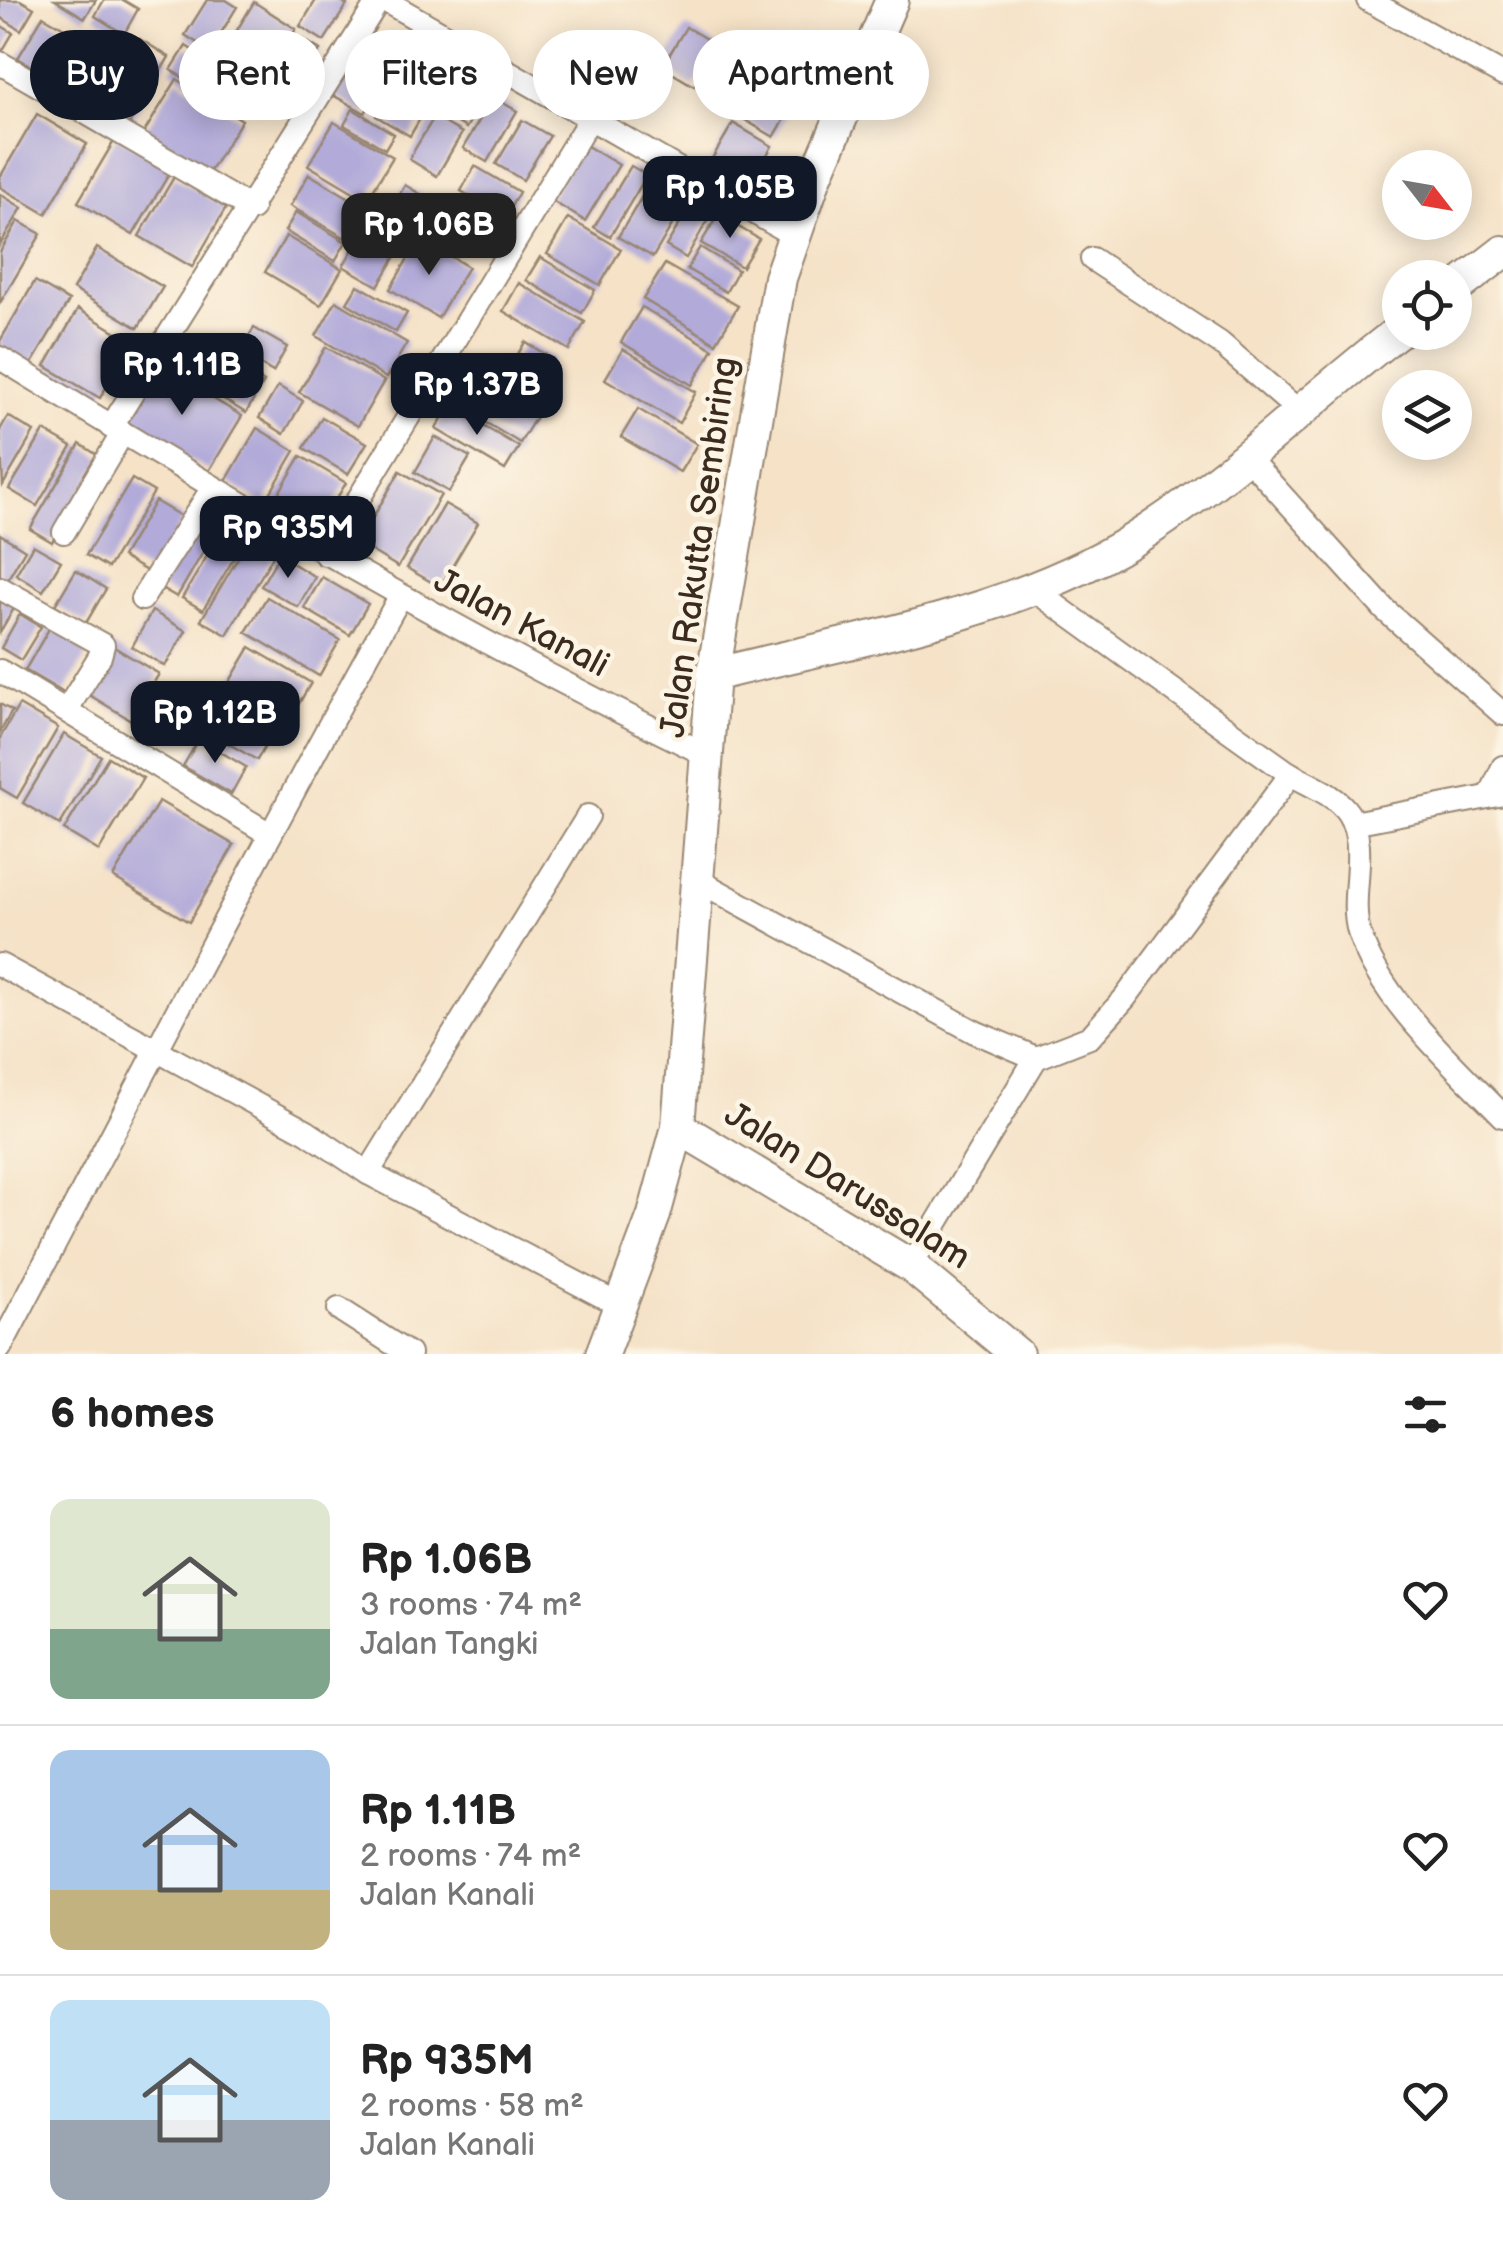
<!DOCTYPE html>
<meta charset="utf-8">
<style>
body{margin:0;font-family:"Balsamiq Sans",sans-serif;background:#f6f6f6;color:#222;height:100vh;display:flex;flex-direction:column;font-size:38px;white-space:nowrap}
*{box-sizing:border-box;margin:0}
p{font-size:32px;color:#767676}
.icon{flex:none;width:55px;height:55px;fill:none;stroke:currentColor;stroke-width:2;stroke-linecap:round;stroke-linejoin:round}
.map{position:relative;height:1354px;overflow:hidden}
.details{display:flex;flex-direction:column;background:#fff;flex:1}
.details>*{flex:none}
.hud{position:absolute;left:30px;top:30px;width:1000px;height:90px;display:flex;gap:20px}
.needle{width:65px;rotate:121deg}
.buttons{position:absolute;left:1382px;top:150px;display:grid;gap:20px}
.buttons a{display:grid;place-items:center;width:90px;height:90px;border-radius:50%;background:#fff;box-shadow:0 5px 25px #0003;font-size:50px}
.price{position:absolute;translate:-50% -85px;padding:0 22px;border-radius:20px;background:#111827;color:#fff;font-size:32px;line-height:65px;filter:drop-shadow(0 2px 5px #0008)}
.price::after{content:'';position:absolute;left:50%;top:60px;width:30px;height:22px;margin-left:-15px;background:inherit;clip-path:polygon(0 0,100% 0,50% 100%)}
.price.selected{background:#222;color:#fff}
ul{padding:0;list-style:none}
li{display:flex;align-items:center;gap:30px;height:250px;padding:0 50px}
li+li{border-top:2px solid #e0e0e0}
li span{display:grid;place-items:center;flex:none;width:280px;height:200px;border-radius:20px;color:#555}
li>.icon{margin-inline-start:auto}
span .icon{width:120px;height:120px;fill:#fffc;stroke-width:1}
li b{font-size:42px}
h2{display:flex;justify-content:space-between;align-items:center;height:120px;padding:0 50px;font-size:42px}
.tag{padding:0 35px;border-radius:45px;background:#fff;box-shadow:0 5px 25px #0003;font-size:35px;line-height:90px}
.tag.selected{background:#111827;color:#fff}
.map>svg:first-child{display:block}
.building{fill:#b2abd9}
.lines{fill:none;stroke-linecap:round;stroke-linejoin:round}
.street-casing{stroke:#988672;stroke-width:26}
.secondary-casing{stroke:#988672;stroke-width:36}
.street{stroke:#fff;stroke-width:22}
.secondary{stroke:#fff;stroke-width:32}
.labels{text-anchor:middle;stroke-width:9;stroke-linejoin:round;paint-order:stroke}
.street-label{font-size:35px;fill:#3b2a1e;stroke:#fcf5e5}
</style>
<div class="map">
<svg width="1503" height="1354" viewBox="0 0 1503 1354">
<rect width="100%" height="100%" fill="#fcf5e5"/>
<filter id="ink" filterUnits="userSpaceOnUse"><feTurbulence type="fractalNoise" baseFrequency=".01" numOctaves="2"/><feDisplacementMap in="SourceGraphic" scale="20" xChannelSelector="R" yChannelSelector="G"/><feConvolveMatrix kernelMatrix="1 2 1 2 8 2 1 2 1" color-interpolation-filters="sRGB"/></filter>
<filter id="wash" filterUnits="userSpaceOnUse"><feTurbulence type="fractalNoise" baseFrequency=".0048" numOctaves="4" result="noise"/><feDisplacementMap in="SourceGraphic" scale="40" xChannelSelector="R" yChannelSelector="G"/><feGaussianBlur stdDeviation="2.25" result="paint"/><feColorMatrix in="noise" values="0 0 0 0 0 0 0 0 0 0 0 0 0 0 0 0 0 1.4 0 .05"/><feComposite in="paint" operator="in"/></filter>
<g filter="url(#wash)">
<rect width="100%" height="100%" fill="#f5e2c7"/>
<g id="blocks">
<g class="building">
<polygon points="0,0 20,0 34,8 21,30 0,17"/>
<polygon points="55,0 96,0 85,18"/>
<polygon points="104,0 123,0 138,9 124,34 95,16"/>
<polygon points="207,0 226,0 237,7 210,51 185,35"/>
<polygon points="316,0 339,0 347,5 324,41 300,26"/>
<polygon points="254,2 296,29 279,56 237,30"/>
<polygon points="43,16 80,37 54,80 18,58"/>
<polygon points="0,25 13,33 0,55"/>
<polygon points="686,27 718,46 694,86 662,67"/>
<polygon points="93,32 118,48 87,101 61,85"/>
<polygon points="226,35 258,55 243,79 211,59"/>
<polygon points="366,35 399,54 365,113 331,94"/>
<polygon points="301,38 320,50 307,70 288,58"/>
<polygon points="140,39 169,57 129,125 100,107"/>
<polygon points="186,46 229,74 214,97 171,70"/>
<polygon points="267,55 297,74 279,104 248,84"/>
<polygon points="410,58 444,78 410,136 376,116"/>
<polygon points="459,63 494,84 483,103 448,83"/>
<polygon points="718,66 791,109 774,137 701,94"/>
<polygon points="177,79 242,120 208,174 143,134"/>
<polygon points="447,88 479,107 466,128 435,109"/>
<polygon points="493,97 517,111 487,162 463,148"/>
<polygon points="353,109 394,134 385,149 344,125"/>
<polygon points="37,114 87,144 46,214 0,187 0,177"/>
<polygon points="434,117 462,133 437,176 409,159"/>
<polygon points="522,120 550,136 523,180 496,164"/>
<polygon points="334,122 393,157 367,200 308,165"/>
<polygon points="733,123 772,146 750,185 710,162"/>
<polygon points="117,136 172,169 133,235 78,202"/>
<polygon points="582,143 619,165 585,221 549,199"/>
<polygon points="475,166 519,192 505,217 461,191"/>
<polygon points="631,166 647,175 610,237 594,227"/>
<polygon points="309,174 373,212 354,243 290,206"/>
<polygon points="174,177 226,208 192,267 139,236"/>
<polygon points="653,178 688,198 653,257 618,237"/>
<polygon points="405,185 459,217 442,244 389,212"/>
<polygon points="0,194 22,208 0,245"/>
<polygon points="694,200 713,211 686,258 666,246"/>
<polygon points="376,210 411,231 378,286 343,266"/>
<polygon points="296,212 346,242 335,261 285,231"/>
<polygon points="718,215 759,239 742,267 701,243"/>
<polygon points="568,218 621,249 600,285 547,254"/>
<polygon points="18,221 41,234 0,303 0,252"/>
<polygon points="286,236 342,269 321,305 265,272"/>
<polygon points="420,238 468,267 438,318 390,289"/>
<polygon points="700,247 738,270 726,292 687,269"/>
<polygon points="97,248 163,287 138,328 73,289"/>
<polygon points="540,257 595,290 582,313 526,280"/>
<polygon points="665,264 738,306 716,343 643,299"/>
<polygon points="35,281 69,301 31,365 0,346 0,341"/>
<polygon points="519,283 585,322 569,350 503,311"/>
<polygon points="358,285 407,313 396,332 347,303"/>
<polygon points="336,301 407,343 386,378 316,336"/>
<polygon points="642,307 713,349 692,385 621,342"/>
<polygon points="78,309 133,342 100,398 45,366"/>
<polygon points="254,328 287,347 273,372 239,352"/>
<polygon points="188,337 264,382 246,413 171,368"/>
<polygon points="525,342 553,359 533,393 505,376"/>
<polygon points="326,347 384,381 358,426 299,392"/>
<polygon points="623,349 696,392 679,423 605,379"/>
<polygon points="155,364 242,416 209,471 123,420"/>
<polygon points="473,366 542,407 520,443 451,402"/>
<polygon points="278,386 303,401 284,434 259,418"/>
<polygon points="449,406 519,447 505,470 436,429"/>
<polygon points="638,409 697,444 680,472 621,437"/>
<polygon points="8,416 34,432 3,485 0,430"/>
<polygon points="322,417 367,443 348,474 304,448"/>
<polygon points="257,428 295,451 264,504 226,481"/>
<polygon points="44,431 72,447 37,506 9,489"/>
<polygon points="435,437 470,457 449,492 415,472"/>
<polygon points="80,444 102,458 52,542 30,529"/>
<polygon points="301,456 346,483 319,528 274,501"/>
<polygon points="400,471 441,495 398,567 358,543"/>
<polygon points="132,479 154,492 108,568 86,555"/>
<polygon points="155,501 184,518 152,574 122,557"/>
<polygon points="445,504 478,523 440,587 407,568"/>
<polygon points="193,521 214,533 177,597 156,585"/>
<polygon points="0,534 25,550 6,582 0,579"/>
<polygon points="219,536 240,548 203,610 182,598"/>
<polygon points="248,541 273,556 227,635 201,620"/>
<polygon points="33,545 61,561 43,591 16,574"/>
<polygon points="279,555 315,577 298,607 261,586"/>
<polygon points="76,570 106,589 86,623 55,605"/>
<polygon points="322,577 368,604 350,635 304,608"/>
<polygon points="0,595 16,605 0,632"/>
<polygon points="267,597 340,640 319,676 246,632"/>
<polygon points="152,611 186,631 165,666 132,647"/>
<polygon points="20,614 41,627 21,660 1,648"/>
<polygon points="50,627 90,650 64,693 25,670"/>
<polygon points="109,644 159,674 131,720 81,690"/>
<polygon points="250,647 311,683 291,717 230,681"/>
<polygon points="225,690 279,722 257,760 203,729"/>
<polygon points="0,704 12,711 0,732"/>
<polygon points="19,705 58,728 17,798 0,788 0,738"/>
<polygon points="64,734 101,756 60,825 23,803"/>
<polygon points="199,739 246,767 231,794 183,766"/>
<polygon points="108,757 143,778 99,851 64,830"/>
<polygon points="159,801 234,845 189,922 113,877"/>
</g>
</g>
</g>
<g filter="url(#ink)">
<use href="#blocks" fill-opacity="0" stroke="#988672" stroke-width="2.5"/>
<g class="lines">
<g class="street-casing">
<g id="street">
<polyline points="384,0 795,236"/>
<polyline points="1368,0 1503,75"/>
<polyline points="0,63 252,209"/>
<polyline points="1092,259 1220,343 1301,413"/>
<path d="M 0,358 C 231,500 463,637 707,755"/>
<polyline points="111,427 379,0"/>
<polyline points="1248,458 1385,610 1503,714"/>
<polyline points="64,532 122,434"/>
<polyline points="325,554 591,117"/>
<polyline points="0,588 103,645 100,656 66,711"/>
<path d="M 1033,589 C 1117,650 1201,711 1286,771 C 1305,784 1335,793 1348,813 C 1370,847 1348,895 1359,932 C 1379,999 1456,1067 1503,1116"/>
<polyline points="142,599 212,489"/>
<polyline points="0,671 268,833"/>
<polyline points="1490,796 1503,767"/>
<polyline points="1353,823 1503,794"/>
<polyline points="699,881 975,1032 1036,1058 1090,1037 1125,998 1291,774"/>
<polyline points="0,965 307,1132 368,1173 588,816"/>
<polyline points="368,1173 619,1305"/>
<polyline points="911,1266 1036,1058"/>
<polyline points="339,1309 409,1354"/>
<path d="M 0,1348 C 133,1097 262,844 400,597"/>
</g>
</g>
<g class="secondary-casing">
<g id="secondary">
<polyline points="1455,289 1503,252"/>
<path d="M 713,675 C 859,638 1023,614 1150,529 C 1239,470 1315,395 1400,330"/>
<polyline points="678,1127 911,1266 1017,1354"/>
<polyline points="602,1354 654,1215 678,1127 713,675 780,278 814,180 892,0"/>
</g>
</g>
<use href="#street" class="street"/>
<use href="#secondary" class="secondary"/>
</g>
</g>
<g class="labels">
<g class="street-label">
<text transform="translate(698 547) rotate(-82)" y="12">Jalan Rakutta Sembiring</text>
<text transform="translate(522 622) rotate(28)" y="12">Jalan Kanali</text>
<text transform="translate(848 1185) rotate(32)" y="12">Jalan Darussalam</text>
</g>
</g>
</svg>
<div class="buttons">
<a><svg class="needle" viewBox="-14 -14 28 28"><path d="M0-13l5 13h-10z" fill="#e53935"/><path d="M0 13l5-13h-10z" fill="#767676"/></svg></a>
<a><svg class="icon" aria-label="locate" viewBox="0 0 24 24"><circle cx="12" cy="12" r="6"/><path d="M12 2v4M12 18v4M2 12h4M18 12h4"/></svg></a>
<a><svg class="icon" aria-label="layers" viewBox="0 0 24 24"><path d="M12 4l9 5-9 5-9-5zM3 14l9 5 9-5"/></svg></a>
</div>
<b class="price" style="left:730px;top:241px">Rp 1.05B</b>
<b class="price selected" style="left:429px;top:278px">Rp 1.06B</b>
<b class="price" style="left:182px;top:418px">Rp 1.11B</b>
<b class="price" style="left:477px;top:438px">Rp 1.37B</b>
<b class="price" style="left:288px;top:581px">Rp 935M</b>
<b class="price" style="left:215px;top:766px">Rp 1.12B</b>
<div class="hud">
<a class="tag selected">Buy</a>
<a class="tag">Rent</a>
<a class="tag">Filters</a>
<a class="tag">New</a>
<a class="tag">Apartment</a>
</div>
</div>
<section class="details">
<h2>6 homes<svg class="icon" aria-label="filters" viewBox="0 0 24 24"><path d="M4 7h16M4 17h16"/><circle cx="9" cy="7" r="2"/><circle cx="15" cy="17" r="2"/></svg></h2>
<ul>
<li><span style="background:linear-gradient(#dfe7d0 65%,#7fa58c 0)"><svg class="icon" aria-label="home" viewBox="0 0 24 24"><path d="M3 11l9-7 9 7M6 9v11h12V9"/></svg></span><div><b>Rp 1.06B</b><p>3 rooms · 74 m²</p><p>Jalan Tangki</p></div><svg class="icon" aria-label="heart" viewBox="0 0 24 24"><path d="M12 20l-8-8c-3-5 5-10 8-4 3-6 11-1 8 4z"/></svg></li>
<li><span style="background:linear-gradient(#a9c7e8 70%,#c2b280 0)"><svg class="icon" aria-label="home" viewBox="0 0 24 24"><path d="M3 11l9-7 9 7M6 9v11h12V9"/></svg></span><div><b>Rp 1.11B</b><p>2 rooms · 74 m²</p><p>Jalan Kanali</p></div><svg class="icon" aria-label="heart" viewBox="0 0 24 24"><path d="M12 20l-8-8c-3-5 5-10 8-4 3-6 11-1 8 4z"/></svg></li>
<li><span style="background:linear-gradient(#bfe0f5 60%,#9aa5b1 0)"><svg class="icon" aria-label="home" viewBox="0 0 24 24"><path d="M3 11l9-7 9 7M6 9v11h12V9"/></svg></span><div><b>Rp 935M</b><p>2 rooms · 58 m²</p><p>Jalan Kanali</p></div><svg class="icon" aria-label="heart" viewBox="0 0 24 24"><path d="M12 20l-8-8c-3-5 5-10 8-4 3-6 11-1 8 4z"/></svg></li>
</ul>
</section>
